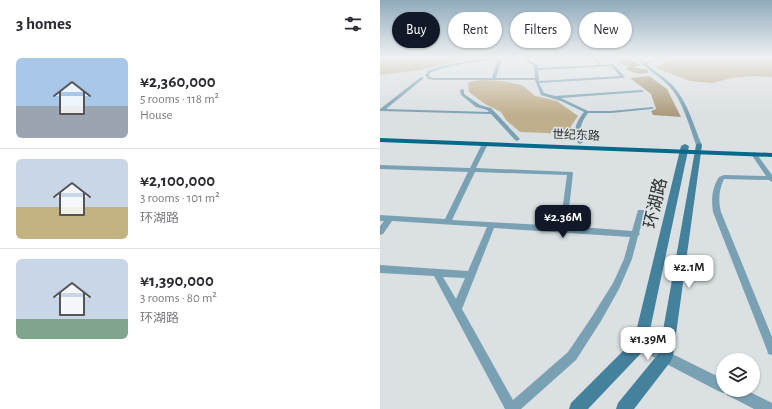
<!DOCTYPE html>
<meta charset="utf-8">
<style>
body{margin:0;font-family:"Alegreya Sans","Noto Sans SC",sans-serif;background:#f7f7f7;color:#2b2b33;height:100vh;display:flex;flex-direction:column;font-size:15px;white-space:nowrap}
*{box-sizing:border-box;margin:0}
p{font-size:13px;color:#7c7c81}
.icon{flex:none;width:22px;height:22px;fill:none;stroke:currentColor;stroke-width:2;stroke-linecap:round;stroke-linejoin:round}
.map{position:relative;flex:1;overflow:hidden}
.details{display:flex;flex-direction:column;background:#fff;width:380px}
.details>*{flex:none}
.guide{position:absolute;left:12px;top:12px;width:320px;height:36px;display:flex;gap:8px}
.buttons{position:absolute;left:336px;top:353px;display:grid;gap:8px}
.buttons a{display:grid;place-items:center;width:44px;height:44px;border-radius:50%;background:#fff;box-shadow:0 1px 3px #0004;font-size:20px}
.price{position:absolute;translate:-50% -34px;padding:0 9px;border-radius:8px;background:#fff;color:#222;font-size:13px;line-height:26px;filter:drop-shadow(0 1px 2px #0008)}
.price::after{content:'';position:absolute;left:50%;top:24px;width:12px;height:9px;margin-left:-6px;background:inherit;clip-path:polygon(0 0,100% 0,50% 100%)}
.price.current{background:#111827;color:#fff}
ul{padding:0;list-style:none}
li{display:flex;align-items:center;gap:12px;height:100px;padding:0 16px}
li+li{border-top:1px solid #e1e1e2}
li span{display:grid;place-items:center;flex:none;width:112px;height:80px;border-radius:6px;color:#555}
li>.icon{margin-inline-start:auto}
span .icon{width:48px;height:48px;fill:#fffc;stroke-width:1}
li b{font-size:17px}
h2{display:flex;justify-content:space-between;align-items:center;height:48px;padding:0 16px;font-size:17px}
.tag{padding:0 14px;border-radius:18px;background:#fff;box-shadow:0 1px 3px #0004;font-size:14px;line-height:36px}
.tag.current{background:#111827;color:#fff}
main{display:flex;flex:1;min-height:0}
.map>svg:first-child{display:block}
.forest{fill:#c0af8c}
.water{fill:#ab9b79}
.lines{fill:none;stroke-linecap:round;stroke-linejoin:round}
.minor{fill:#7aa1b3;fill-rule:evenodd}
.tertiary{fill:#7aa1b3;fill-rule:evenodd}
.secondary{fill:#44819c;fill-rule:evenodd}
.primary{fill:#076a8b;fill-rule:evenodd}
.labels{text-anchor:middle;stroke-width:3.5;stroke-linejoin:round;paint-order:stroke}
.far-street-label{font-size:12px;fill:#2e3132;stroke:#dbe0e3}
.near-street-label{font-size:17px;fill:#2e3132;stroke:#dbe0e3}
</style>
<main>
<section class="details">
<h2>3 homes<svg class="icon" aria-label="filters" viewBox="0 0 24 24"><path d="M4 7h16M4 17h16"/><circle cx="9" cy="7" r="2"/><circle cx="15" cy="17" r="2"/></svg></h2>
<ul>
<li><span style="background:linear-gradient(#a9c7e8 60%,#9aa5b1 0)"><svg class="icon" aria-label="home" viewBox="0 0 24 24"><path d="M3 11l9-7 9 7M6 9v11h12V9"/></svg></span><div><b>¥2,360,000</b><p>5 rooms · 118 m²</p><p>House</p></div></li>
<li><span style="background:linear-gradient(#c9d6e8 60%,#c2b280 0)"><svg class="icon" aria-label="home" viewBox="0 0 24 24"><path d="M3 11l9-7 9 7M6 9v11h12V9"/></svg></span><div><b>¥2,100,000</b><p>3 rooms · 101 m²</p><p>环湖路</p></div></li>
<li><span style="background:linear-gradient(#c9d6e8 75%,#7fa58c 0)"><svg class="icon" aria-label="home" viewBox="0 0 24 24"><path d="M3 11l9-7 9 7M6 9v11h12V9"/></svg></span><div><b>¥1,390,000</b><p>3 rooms · 80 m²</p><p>环湖路</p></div></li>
</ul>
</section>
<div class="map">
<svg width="392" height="409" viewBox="0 0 392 409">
<rect width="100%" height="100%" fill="#dbe0e3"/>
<g class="forest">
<polygon points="0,57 95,57 41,70 0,75"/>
<polygon points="296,57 392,57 392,77 373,76 352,78 332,83 310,81 276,68 288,60"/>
<polygon points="105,80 122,81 142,85 155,96 177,101 198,116 191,126 190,134 140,132 126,120 121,112 105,104 89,92 88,83 93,81"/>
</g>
<g class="water">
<path d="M 236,57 L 250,57 L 251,60 L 261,65 L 253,67 L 268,70 L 268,73 C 257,74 256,74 246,69 L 249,66 L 241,64 L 238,61 L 239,59 Z"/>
<polygon points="269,76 287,89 301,117 273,115 271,111 276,109 271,94 250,78"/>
</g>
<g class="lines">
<g class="minor">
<path d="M 145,57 L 157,65 L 158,68 L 218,65 L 213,57 L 216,57 L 221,65 L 233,64 L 245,77 L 243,78 L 159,83 L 164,93 L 175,96 L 262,90 L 264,91 L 262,92 L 181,98 L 208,111 L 231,111 L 272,107 L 274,108 L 272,109 L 231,113 L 208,113 C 201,122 198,131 203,142 L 200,144 L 198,143 C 192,132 196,122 204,112 L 181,101 L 161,95 L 155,80 L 54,80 L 48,79 L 45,75 L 49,70 C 80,60 112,57 145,57 ZM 143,59 L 154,66 L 155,78 L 116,78 L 121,62 L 119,61 L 117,62 L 112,78 L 54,78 L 50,77 L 49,75 L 51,72 C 81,62 111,59 143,59 ZM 231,66 L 240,76 L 159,81 L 158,70 Z"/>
<path d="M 256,57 L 259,57 L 264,63 L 282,57 L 287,57 L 266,64 C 275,72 285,77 293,86 C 308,102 313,125 322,145 L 321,146 L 319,147 L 316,145 C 309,125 303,101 289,86 C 279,75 265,69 256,57 Z"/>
<polygon points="41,77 44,78 6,109 109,112 107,110 96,107 81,95 80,90 82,89 84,90 84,94 100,105 111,108 140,139 137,141 135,140 111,114 0,111 0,109"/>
<path d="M 105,142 L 108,144 L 96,168 L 192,172 L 193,173 L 187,226 L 252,231 L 258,210 L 264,210 L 265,212 L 259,233 L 260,234 L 258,236 L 252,259 L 239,289 L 221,321 L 196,360 L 141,409 L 125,409 L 54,276 L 0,273 L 0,265 L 88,271 L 107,227 L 12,221 L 3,234 L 0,235 L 0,226 L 4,221 L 0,221 L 0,215 L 65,219 L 88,172 L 0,169 L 0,165 L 90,168 L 102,144 ZM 95,172 L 187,175 L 180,226 L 72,220 ZM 114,228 L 250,237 L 244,259 L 233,283 L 213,315 L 188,352 L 133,400 L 82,309 ZM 63,277 L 85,278 L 76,299 Z"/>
<path d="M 374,152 L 376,153 L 392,175 L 392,182 L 389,180 L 344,179 C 339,190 338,200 341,212 L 392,337 L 392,355 L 388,354 L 387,350 L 333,212 C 331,199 332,188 339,177 L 344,175 L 386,176 L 371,154 Z"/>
</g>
<polygon class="tertiary" points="260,338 343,379 343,390 366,390 392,403 392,409 374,409 347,395 346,392 343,393 338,391 256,348 254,344 256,340"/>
<g class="secondary">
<polygon points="319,143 322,145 293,356 291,361 254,409 236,409 238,403 279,353 316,145"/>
<polygon points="305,144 309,146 267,344 265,349 208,409 189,409 191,403 254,340 301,146"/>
</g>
<polygon class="primary" points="0,138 392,153 392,157 0,142"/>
</g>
<linearGradient id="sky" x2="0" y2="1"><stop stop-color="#8faabc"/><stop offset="0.5" stop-color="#eff1f2"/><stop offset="1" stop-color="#eff1f2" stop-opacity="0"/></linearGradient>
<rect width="392" height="115" fill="url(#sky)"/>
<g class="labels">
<g class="far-street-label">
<text transform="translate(196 135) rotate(2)" y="4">世纪东路</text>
</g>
<g class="near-street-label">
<text transform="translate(275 203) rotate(-77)" y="6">环湖路</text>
</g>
</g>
</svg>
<div class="buttons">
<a><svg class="icon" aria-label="layers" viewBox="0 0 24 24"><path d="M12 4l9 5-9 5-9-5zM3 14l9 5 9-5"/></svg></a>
</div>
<b class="price current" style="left:183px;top:239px">¥2.36M</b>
<b class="price" style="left:309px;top:289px">¥2.1M</b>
<b class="price" style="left:268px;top:361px">¥1.39M</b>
<div class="guide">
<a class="tag current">Buy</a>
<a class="tag">Rent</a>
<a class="tag">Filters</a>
<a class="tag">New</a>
</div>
</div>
</main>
